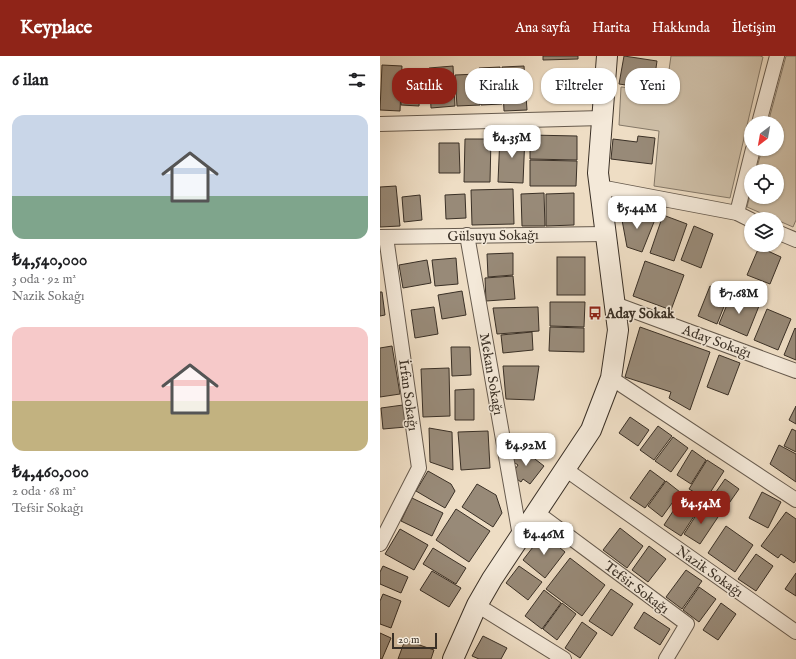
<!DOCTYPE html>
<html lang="tr">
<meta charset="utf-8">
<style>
body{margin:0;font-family:"IM FELL English",serif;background:#f2f2f2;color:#202124;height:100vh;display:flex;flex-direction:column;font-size:15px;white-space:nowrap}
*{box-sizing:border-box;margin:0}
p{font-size:13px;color:#757577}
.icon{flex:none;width:22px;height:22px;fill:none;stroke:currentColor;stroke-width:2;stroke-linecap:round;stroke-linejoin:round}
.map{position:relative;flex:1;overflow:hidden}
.sheet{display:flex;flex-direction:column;background:#fff;width:380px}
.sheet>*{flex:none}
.banner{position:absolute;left:12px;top:12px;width:344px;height:36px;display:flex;gap:8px}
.needle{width:26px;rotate:211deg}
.tools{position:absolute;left:364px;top:60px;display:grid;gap:8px}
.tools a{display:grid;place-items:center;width:40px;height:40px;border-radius:50%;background:#fff;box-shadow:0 1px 3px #0004;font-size:20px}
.scale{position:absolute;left:12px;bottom:10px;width:45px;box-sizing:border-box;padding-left:4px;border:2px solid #3a3026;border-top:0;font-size:11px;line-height:14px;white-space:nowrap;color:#3a3026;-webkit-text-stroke:3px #f4e9d9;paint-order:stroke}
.price{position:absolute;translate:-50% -34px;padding:0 9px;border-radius:8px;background:#fff;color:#222;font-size:13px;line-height:26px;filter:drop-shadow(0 1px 2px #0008)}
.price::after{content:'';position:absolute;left:50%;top:24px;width:12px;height:9px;margin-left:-6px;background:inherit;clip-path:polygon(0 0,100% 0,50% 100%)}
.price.active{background:#8f2418;color:#fff}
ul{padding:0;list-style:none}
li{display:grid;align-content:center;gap:8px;height:212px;padding:0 12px}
li span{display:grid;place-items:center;height:124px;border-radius:12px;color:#555}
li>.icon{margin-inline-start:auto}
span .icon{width:72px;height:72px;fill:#fffc;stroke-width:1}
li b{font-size:17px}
h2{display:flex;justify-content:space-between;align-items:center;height:48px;padding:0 12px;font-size:17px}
.pill{padding:0 14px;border-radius:16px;background:#fff;box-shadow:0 1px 3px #0004;font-size:14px;line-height:36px}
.pill.active{background:#8f2418;color:#fff}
header{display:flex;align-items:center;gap:24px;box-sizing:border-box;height:56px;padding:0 20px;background:#8f2418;color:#fff}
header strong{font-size:19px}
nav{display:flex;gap:22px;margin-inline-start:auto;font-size:14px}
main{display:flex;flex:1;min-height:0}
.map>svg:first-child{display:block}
.green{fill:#cfc0a9;stroke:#847868}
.building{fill:#988a78;stroke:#3a3026}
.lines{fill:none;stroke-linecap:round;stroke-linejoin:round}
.minor-casing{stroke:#675b4e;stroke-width:16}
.secondary-casing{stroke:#3a3026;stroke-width:22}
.minor{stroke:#f4e9d9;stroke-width:14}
.secondary{stroke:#f4e9d9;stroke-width:20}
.labels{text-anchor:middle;stroke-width:3;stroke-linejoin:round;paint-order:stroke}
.street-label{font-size:14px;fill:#3a3026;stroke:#f4e9d9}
.poi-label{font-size:14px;font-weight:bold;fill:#3a3026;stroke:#f4e9d9;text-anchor:start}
</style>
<header>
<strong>Keyplace</strong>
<nav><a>Ana sayfa</a><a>Harita</a><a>Hakkında</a><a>İletişim</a></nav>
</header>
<main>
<section class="sheet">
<h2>6 ilan<svg class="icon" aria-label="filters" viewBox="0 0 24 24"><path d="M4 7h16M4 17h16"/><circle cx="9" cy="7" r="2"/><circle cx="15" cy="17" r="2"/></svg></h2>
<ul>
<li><span style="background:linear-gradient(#c9d6e8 65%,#7fa58c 0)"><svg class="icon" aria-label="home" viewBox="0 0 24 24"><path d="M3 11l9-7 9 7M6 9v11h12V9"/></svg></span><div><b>₺4,540,000</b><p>3 oda · 92 m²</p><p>Nazik Sokağı</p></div></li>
<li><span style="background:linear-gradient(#f6c9c9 60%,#c2b280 0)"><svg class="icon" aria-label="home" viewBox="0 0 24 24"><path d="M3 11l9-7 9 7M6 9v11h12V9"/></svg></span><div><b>₺4,460,000</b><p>2 oda · 68 m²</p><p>Tefsir Sokağı</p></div></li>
</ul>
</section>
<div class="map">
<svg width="416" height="603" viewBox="0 0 416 603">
<rect width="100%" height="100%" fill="#eeddc4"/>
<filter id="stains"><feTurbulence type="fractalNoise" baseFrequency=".005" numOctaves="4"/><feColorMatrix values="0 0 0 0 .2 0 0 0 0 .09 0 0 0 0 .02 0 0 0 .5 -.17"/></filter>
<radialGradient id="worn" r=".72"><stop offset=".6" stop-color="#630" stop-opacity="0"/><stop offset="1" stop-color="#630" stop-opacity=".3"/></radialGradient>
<g class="green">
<polygon points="291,0 380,0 383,1 350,142 274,130 279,75 239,69 241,31 286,35"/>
<polygon points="406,0 416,0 416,164 413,171 367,151 371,135 371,141 397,141 397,115 376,115 382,93 397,93 397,67 388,67"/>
</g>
<g class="building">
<polygon points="163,0 198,0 198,3 163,4"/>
<polygon points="244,0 277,5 273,33 239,28"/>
<polygon points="2,9 22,10 20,55 0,54"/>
<polygon points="73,10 75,50 51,52 49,12"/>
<polygon points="144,10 147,54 124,55 122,11"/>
<polygon points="120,11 122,48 101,49 99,12"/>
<polygon points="22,17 40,18 39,50 21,49"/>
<polygon points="98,18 100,49 77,50 75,19"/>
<polygon points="120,79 145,79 143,127 118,126"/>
<polygon points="150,79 197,80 197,104 150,103"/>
<polygon points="258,80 275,82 272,108 231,103 233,83 257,86"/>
<polygon points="85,83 111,83 110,126 84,126"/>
<polygon points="59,87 79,87 80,117 59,117"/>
<polygon points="150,104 197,105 196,130 150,130"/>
<polygon points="16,130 20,170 0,171 0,131"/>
<polygon points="133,133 134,168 92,169 91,134"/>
<polygon points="164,137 165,170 142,170 141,138"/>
<polygon points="194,137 194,169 166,170 166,138"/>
<polygon points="85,138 86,162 66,163 65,139"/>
<polygon points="40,139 42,164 24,166 22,141"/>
<polygon points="247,156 276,161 262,196 247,191 242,164"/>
<polygon points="283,159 307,168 294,205 270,197"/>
<polygon points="314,170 333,178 321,212 301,204"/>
<polygon points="379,191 401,201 390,228 367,219"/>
<polygon points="133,197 133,219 108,221 107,198"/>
<rect x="177" y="201" width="28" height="38"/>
<polygon points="76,202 78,228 55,230 52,204"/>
<polygon points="47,204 51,227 23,232 19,209"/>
<polygon points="265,205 304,219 291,254 253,240"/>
<polygon points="133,220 135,243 106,245 105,222"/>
<polygon points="330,230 349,238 337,268 318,260"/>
<polygon points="82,235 86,259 62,263 58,239"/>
<polygon points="0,236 2,236 5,259 0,260"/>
<polygon points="351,239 379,250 367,280 339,268"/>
<polygon points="170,246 205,246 204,271 170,270"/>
<polygon points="54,251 58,278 35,282 31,254"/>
<polygon points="158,251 159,275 117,278 113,252"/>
<polygon points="387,253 411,263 398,294 374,284"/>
<polygon points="170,271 204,272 204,296 169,295"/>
<polygon points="260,271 330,296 310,354 289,342 291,336 245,321"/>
<polygon points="415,272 416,273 416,304 404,299"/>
<polygon points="152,276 153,294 123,297 121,279"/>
<polygon points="12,290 20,338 0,341 0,292"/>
<polygon points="71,291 90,291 91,319 72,320"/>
<polygon points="339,299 360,307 348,339 327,331"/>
<polygon points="123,310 159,310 154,344 126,343"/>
<polygon points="69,312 70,360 43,361 41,313"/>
<polygon points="94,333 94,364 75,364 75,334"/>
<polygon points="23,349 26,371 3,373 1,352"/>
<polygon points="416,350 416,368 409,364"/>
<polygon points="250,361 269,374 258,390 239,377"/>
<polygon points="278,370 292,380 274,404 260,394"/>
<polygon points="49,372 72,376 73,414 50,406"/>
<polygon points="412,373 416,375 416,396 404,390"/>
<polygon points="108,375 110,412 81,414 78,376"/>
<polygon points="293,381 308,392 291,416 275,405"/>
<polygon points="399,389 416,398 416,426 390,408"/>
<polygon points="142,393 164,410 150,428 143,423 141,426 131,419 138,409 132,405"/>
<polygon points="312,394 326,404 311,428 297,419"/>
<polygon points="327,404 344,415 326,443 309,433"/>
<polygon points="270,414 285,425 265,452 250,442"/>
<polygon points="48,415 71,428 75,435 65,452 36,435"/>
<polygon points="345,423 359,433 345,453 331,443"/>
<polygon points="286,425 300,436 282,461 268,450"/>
<polygon points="97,428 116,439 122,457 113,471 82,451"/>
<polygon points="382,436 401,446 388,472 369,462"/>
<polygon points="32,442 63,457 52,480 21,465"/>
<polygon points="301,443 318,454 301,480 284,469"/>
<polygon points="322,450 338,461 320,488 304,478"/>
<polygon points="76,453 110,475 89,506 56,484"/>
<polygon points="406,456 416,463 416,504 414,507 401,498 398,502 381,490"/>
<polygon points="346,470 373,489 355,516 328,497"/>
<polygon points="240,472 263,490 247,512 223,494"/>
<polygon points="20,473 48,489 34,514 5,498"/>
<polygon points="163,478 185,496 165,522 143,504"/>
<polygon points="269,490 286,503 268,526 252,514"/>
<polygon points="53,492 86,512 76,528 43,508"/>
<polygon points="376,498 393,510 376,535 358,523"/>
<polygon points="190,502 225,529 202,560 166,533"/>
<polygon points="3,510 28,521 21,537 0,528 0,516"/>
<polygon points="139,510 162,526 148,544 126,527"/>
<polygon points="306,514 322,525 302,553 286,541"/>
<polygon points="52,515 81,532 69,551 40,534"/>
<polygon points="416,517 416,540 405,533"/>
<polygon points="319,531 336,543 319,566 303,554"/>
<polygon points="231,533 253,548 232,580 209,565"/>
<polygon points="164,534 181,547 162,573 145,560"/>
<polygon points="3,538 21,545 11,572 0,568 0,545"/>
<polygon points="182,547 196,558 177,584 163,573"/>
<polygon points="341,547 356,558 338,584 323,574"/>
<polygon points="264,556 290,573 280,589 254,572"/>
<polygon points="202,566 217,577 200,602 185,592"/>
<polygon points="0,577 11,582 2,603 0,603"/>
<polygon points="103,580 127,592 121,603 99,603 92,600"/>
<polygon points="25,584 54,594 51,603 18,603"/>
</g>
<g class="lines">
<g class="minor-casing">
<g id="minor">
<polyline points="379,67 397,0"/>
<polyline points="0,68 222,62"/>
<polyline points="220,131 357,157 371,164"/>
<polyline points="357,157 373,93"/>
<polyline points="397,176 416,184"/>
<polyline points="87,179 140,480"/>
<polyline points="0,181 226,178"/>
<polyline points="235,248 416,315"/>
<polyline points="231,322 416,444"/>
<polyline points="185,413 416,576"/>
<polyline points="156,456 307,568 286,603"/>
<polyline points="0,488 39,412 6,181"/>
<polyline points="97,549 184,603"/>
</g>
</g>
<g class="secondary-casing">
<polyline id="secondary" points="73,603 97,549 112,523 211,374 231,322 238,274 218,117 227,0"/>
</g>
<use href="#minor" class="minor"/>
<use href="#secondary" class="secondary"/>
</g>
<defs>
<g id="bus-bare" transform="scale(1.08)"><path d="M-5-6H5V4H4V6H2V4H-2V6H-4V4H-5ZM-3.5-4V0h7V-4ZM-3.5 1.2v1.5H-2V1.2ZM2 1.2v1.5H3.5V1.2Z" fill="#8f2418" stroke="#f4e9d9" stroke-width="2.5" paint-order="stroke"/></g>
</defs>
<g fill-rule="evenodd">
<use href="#bus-bare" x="215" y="257"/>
</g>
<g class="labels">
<g class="street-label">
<text transform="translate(113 179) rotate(-1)" y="5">Gülsuyu Sokağı</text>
<text transform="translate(337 285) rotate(20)" y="5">Aday Sokağı</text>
<text transform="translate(112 318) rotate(80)" y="5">Mekan Sokağı</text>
<text transform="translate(29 339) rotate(82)" y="5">İrfan Sokağı</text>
<text transform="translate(330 515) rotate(35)" y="5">Nazik Sokağı</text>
<text transform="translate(257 531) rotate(37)" y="5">Tefsir Sokağı</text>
</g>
<g class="poi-label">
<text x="226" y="262">Aday Sokak</text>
</g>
</g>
<rect width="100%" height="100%" filter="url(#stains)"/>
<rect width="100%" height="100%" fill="url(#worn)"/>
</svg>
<div class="tools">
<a><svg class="needle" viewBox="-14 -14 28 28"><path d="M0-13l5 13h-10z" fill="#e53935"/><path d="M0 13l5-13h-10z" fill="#757577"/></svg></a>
<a><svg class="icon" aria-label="locate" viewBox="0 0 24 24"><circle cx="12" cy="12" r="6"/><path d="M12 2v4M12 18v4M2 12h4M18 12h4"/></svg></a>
<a><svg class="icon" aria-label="layers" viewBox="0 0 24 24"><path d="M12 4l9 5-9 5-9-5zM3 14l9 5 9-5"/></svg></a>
</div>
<div class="scale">20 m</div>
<b class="price" style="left:132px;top:103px">₺4.35M</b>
<b class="price" style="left:257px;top:174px">₺5.44M</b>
<b class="price" style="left:359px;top:259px">₺7.68M</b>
<b class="price" style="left:146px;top:411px">₺4.92M</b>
<b class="price active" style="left:321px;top:469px">₺4.54M</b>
<b class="price" style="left:164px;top:500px">₺4.46M</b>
<div class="banner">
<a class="pill active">Satılık</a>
<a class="pill">Kiralık</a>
<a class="pill">Filtreler</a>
<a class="pill">Yeni</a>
</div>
</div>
</main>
